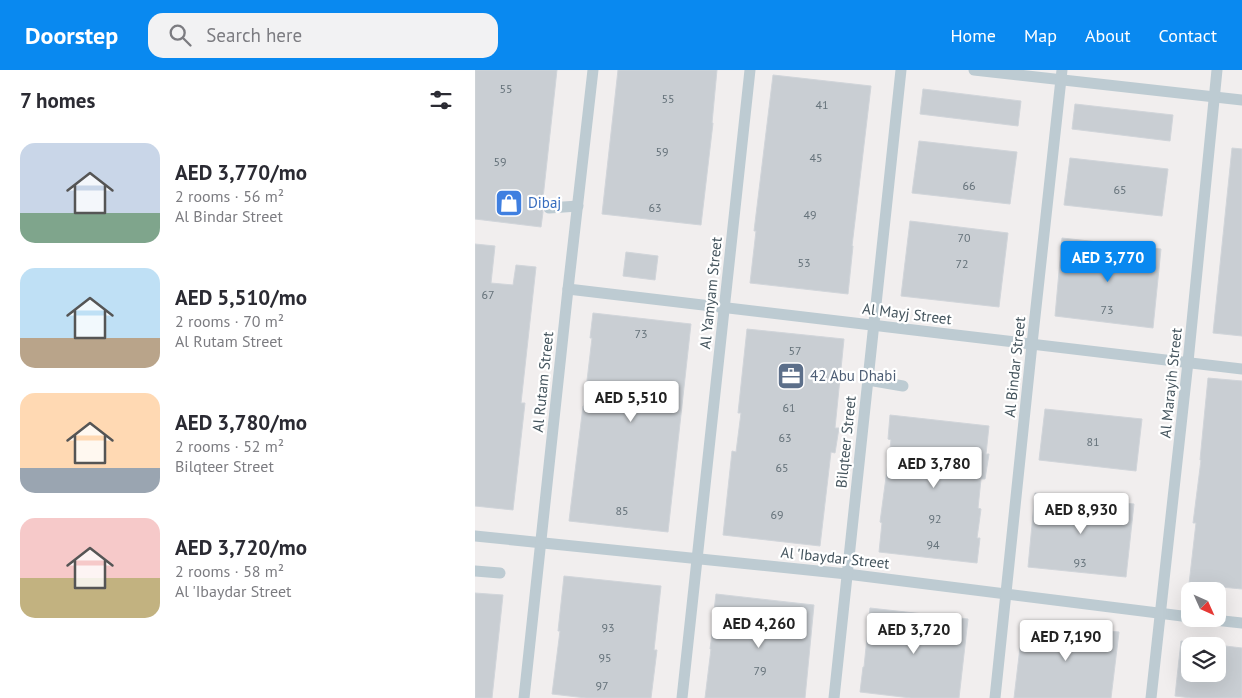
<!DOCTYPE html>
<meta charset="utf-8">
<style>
body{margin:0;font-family:"PT Sans",sans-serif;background:#f2f2f3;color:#2b2b33;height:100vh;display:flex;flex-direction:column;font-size:19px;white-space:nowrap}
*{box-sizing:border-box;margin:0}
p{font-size:16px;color:#7c7c81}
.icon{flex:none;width:28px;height:28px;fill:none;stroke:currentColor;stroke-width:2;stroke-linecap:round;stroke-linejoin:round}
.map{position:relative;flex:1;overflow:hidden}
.sheet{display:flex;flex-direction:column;background:#fff;width:475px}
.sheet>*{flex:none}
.needle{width:32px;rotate:135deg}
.fabs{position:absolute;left:706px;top:512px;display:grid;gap:10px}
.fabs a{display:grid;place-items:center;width:45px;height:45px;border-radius:10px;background:#fff;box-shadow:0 5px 20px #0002;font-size:25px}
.price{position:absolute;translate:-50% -42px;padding:0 11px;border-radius:5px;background:#fff;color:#222;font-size:16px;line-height:32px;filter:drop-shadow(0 1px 2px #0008)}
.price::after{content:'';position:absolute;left:50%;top:30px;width:15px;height:11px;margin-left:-8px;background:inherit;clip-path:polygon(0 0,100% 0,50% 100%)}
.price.current{background:#0989f0;color:#fff}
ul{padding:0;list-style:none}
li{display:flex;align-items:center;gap:15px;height:125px;padding:0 20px}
li span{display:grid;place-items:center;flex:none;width:140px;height:100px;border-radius:15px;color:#555}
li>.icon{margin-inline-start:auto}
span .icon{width:60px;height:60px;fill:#fffc;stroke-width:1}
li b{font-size:21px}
h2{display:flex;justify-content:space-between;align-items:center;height:60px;padding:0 20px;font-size:21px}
header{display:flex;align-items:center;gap:30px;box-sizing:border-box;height:70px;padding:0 25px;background:#0989f0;color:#fff}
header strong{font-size:24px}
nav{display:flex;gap:28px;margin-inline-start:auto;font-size:18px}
.search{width:350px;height:45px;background:#f2f2f3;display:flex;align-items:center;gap:12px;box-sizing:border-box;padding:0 18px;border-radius:15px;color:#7c7c81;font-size:19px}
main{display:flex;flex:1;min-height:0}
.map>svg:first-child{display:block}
.building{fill:#c9ced3;stroke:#d1d5da}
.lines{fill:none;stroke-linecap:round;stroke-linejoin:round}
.minor{stroke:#bdcbd2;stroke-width:11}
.labels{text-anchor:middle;stroke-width:4.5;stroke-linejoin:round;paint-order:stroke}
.number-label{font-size:12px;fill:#65727a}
.shop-label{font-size:15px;fill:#366cbe;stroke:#fff;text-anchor:start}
.street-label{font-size:15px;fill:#44545d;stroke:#fff}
.service-label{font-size:15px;fill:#4e5e75;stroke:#fff;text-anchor:start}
</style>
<header>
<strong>Doorstep</strong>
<div class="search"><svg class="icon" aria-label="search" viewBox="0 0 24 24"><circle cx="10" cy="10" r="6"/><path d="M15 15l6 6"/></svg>Search here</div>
<nav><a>Home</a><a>Map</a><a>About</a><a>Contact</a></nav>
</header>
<main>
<section class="sheet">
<h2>7 homes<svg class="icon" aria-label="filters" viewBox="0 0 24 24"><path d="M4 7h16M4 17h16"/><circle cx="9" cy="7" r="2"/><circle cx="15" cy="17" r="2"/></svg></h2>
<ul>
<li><span style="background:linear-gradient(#c9d6e8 70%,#7fa58c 0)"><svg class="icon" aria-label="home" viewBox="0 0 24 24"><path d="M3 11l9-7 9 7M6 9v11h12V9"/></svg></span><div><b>AED 3,770/mo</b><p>2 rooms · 56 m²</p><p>Al Bindar Street</p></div></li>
<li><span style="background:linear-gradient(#bfe0f5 70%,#b9a48a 0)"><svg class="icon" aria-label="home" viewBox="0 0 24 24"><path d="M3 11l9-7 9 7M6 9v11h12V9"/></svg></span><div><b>AED 5,510/mo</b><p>2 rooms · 70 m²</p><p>Al Rutam Street</p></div></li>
<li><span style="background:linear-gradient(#ffd9b3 75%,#9aa5b1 0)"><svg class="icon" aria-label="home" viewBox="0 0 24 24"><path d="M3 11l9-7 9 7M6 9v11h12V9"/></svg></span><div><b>AED 3,780/mo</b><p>2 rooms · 52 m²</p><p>Bilqteer Street</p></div></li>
<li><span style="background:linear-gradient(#f6c9c9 60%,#c2b280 0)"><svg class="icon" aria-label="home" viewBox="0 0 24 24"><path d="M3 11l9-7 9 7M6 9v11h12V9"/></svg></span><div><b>AED 3,720/mo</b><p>2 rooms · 58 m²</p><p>Al 'Ibaydar Street</p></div></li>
</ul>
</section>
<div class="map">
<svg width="767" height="628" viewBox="0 0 767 628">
<rect width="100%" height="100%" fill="#f1eeee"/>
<g class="building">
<polygon points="0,0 82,0 68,128 69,128 67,138 68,142 66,157 0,149"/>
<polygon points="143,0 242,0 237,53 238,53 226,155 127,144"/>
<polygon points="298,5 396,16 377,176 378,176 373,224 275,213 281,161 279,161"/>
<polygon points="448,19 546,31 543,56 445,44"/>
<polygon points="600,34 698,45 695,71 597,59"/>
<polygon points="444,71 542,82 535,134 437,123"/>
<polygon points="757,78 767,79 767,266 738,263"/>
<polygon points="595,88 693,99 687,146 589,135"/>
<polygon points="435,151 533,163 524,237 426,226"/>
<polygon points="587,168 686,179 678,258 580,246"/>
<polygon points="0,174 20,176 16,213 38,215 41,195 61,197 46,333 50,333 38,440 0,436"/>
<polygon points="151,182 183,186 180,210 148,206"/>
<polygon points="118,243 216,254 193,462 94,451 108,336 109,336 117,268 115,268"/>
<polygon points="272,259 369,269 360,358 364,358 360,383 356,382 345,476 248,465 257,381 261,382 266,343 263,343"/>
<polygon points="733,308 767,311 767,519 714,514 721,453 718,453 726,390 725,390"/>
<polygon points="570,339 667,349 661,401 564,390"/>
<polygon points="415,345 514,356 511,384 514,384 510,409 506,409 503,438 506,439 502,468 505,468 502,493 404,482 407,453 405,452 416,370 413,369"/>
<polygon points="560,423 659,434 651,507 553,497"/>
<polygon points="89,506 186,516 179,580 182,580 176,628 111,628 77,624 85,561 83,561"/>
<polygon points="0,523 28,525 17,628 0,628"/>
<polygon points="241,524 339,535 330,628 230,628 236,579 235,579 239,549 238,549"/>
<polygon points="395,538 493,549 484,628 436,628 385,622 388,597 389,597"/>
<polygon points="548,552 644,562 636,628 539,628"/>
<polygon points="706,571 715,572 715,604 742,606 742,575 767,578 767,628 716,628 700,626"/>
</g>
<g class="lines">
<g class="minor">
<polyline points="499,0 767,30"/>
<polyline points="74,138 103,136"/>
<polyline points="93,219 767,299"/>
<polyline points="393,310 428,316"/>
<polyline points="0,466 372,504 715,547"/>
<polyline points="0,501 25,503"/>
<polyline points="730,549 767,553"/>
<polyline points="49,628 93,219 118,0"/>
<polyline points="207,628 275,0"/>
<polyline points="359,628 426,0"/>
<polyline points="520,628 557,274 587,0"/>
<polyline points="676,628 713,292 742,0"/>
</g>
</g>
<defs>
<g id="shop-square" transform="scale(1.4375)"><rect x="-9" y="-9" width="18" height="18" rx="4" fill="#3f7fe0" stroke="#fff"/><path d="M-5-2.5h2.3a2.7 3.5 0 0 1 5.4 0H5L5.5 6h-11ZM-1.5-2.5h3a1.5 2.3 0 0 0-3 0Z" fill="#fff"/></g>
<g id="office-square" transform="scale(1.4375)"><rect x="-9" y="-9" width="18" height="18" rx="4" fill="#5c6f8a" stroke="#fff"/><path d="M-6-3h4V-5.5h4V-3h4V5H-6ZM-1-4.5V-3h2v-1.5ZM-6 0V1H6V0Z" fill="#fff"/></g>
</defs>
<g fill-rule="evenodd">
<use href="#shop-square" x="34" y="133"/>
<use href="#office-square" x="316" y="306"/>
</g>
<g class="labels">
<g class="number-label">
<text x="31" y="23">55</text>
<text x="193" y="33">55</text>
<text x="347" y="39">41</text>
<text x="187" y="86">59</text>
<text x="341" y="92">45</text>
<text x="25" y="96">59</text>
<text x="494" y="120">66</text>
<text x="645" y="124">65</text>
<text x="180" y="142">63</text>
<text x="335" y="149">49</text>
<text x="489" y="172">70</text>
<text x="329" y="197">53</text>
<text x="487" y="198">72</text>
<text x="13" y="229">67</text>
<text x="632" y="244">73</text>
<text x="166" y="268">73</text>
<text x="320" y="285">57</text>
<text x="314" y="342">61</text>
<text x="310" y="372">63</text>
<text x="618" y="376">81</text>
<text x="307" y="402">65</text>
<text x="147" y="445">85</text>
<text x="302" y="449">69</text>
<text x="460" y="453">92</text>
<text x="458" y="479">94</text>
<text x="605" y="497">93</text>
<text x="133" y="562">93</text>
<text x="130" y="592">95</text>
<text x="285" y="605">79</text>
<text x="127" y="620">97</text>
</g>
<g class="shop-label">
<text x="53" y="138">Dibaj</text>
</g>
<g class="street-label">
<text transform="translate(236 223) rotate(-84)" y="5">Al Yamyam Street</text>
<text transform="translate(432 244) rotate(7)" y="5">Al Mayj Street</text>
<text transform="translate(540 297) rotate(-84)" y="5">Al Bindar Street</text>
<text transform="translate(68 312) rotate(-84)" y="5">Al Rutam Street</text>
<text transform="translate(696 313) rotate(-84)" y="5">Al Marayih Street</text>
<text transform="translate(371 372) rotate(-84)" y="5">Bilqteer Street</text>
<text transform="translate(360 488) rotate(6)" y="5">Al 'Ibaydar Street</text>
</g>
<g class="service-label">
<text x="335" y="311">42 Abu Dhabi</text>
</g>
</g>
</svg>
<div class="fabs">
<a><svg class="needle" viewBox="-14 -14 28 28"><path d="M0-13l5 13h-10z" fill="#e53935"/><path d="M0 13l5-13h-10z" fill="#7c7c81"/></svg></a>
<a><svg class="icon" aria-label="layers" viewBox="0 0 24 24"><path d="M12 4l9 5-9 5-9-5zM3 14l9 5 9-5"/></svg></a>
</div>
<b class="price current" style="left:633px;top:213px">AED 3,770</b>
<b class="price" style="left:156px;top:353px">AED 5,510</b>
<b class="price" style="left:459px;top:419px">AED 3,780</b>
<b class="price" style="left:606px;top:465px">AED 8,930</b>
<b class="price" style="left:284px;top:579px">AED 4,260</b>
<b class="price" style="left:439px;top:585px">AED 3,720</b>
<b class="price" style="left:591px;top:592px">AED 7,190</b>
</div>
</main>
